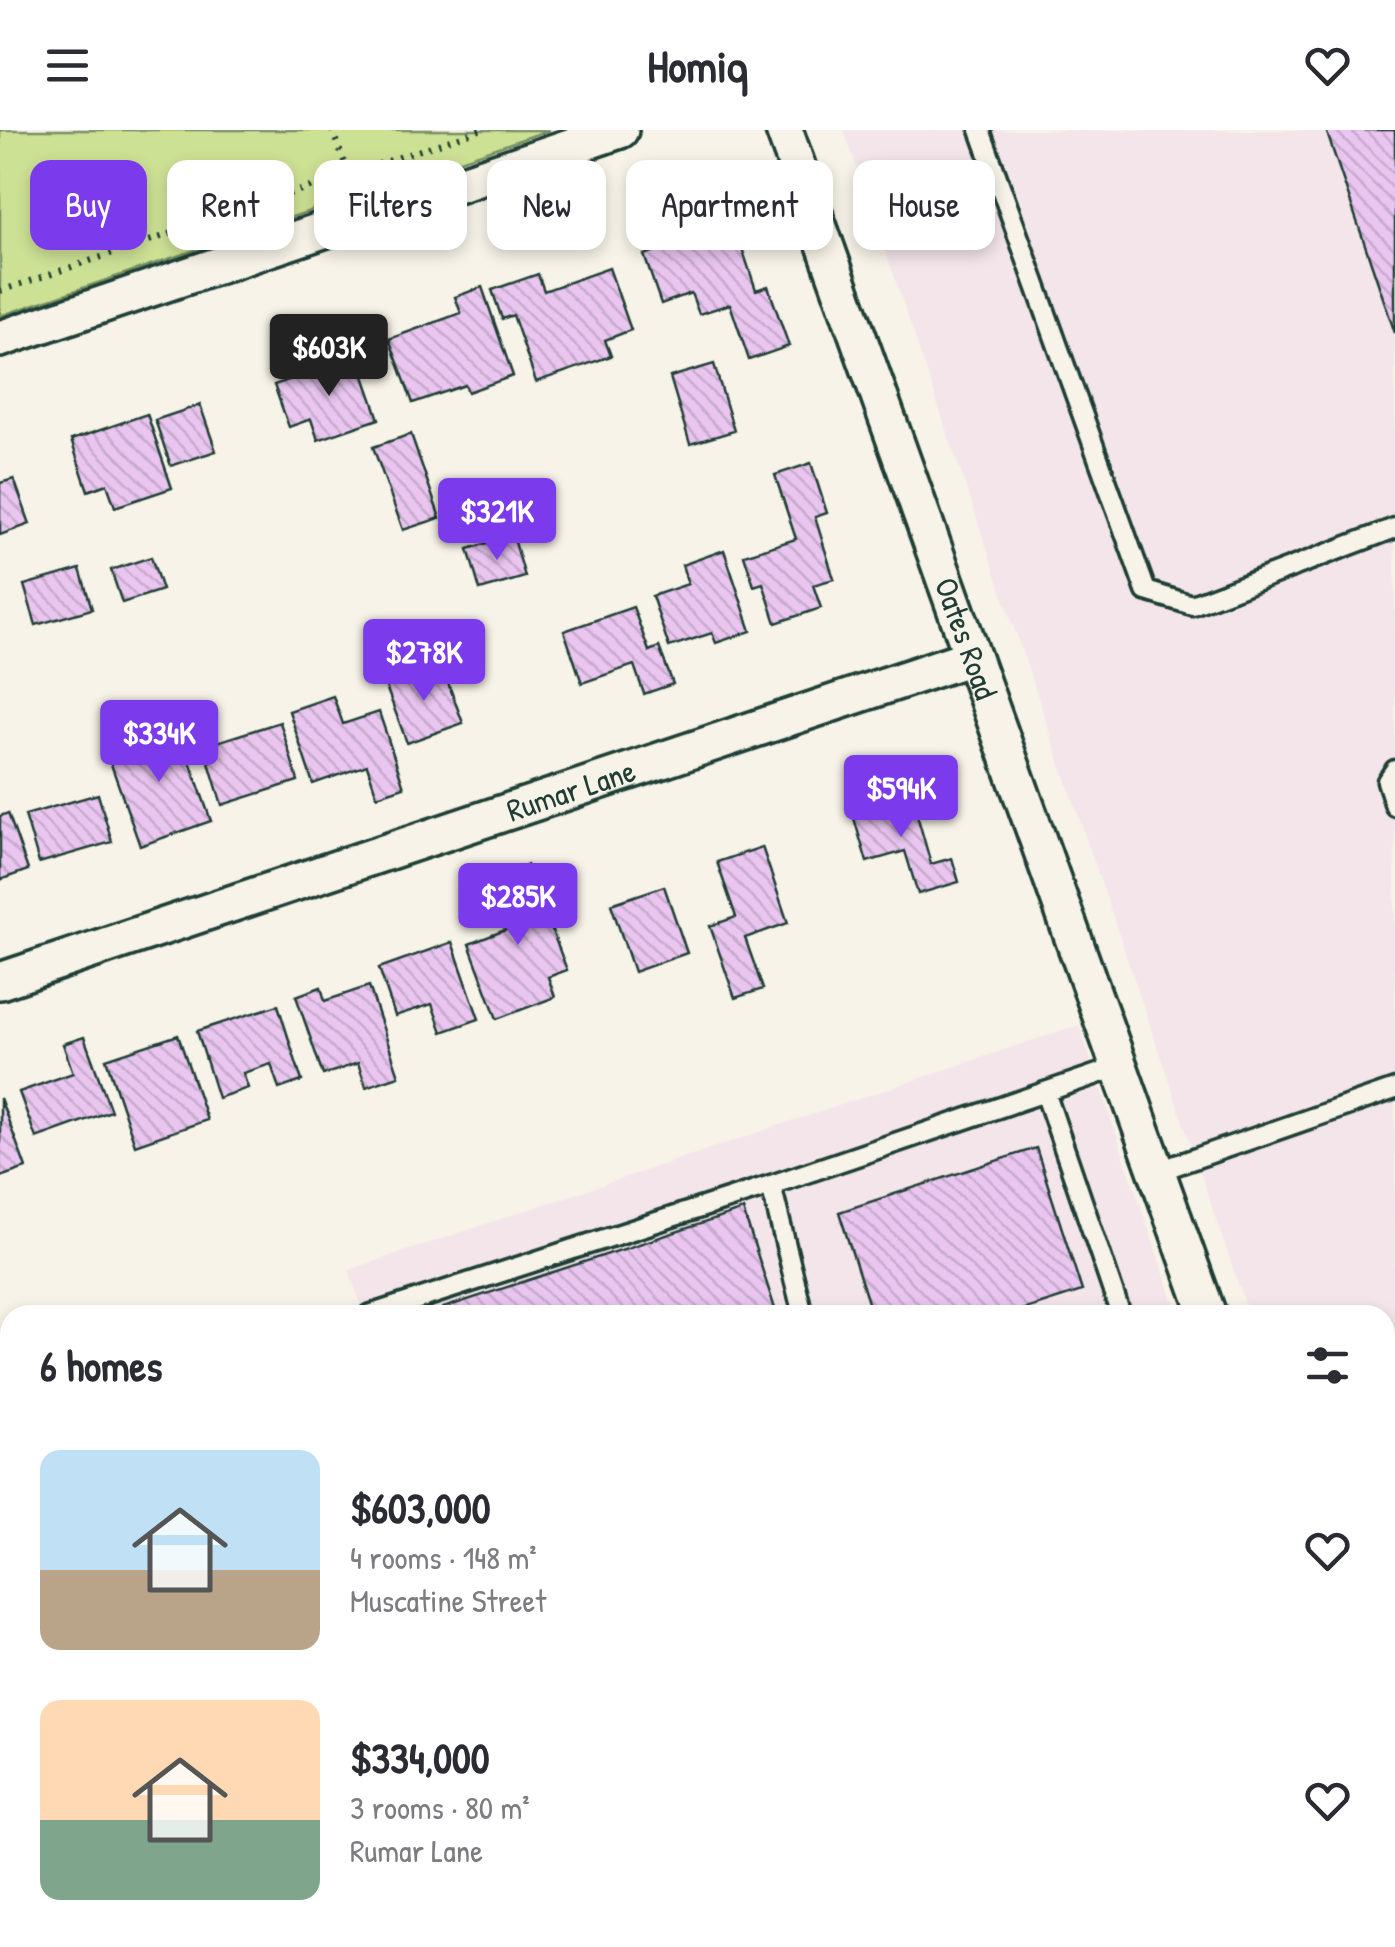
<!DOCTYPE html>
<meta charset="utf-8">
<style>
body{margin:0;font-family:"Patrick Hand",sans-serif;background:#f7f7f7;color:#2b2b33;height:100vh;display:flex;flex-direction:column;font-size:38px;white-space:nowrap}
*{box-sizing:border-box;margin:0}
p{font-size:32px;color:#7c7c81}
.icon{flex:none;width:55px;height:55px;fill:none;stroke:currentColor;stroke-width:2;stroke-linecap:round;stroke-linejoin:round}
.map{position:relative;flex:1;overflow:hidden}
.drawer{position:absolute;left:0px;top:1175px;width:1395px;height:642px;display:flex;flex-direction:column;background:#fff;border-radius:30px 30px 0 0;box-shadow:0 5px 15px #0003}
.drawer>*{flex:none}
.banner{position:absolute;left:30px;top:30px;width:1335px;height:90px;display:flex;gap:20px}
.price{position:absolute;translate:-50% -85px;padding:0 22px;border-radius:10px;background:#7c3aed;color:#fff;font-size:32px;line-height:65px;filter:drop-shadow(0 2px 5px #0008)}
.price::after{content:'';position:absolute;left:50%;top:60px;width:30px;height:22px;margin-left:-15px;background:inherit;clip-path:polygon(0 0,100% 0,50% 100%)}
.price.on{background:#222;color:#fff}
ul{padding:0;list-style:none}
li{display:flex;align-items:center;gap:30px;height:250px;padding:0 40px}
li span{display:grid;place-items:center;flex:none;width:280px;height:200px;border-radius:20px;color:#555}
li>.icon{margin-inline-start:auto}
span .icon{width:120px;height:120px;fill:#fffc;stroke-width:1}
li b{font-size:42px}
h2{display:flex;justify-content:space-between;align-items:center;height:120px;padding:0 40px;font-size:42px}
.pill{padding:0 35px;border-radius:20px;background:#fff;box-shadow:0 5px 15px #0003;font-size:35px;line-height:90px}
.pill.on{background:#7c3aed;color:#fff}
header{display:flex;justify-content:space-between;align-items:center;height:130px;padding:0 40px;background:#fff;font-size:45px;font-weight:800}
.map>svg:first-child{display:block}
.built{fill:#f3e5ea}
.green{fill:#cde195;stroke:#768f64;stroke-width:2.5}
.building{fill:url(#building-back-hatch);stroke:#1f3d34;stroke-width:2.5}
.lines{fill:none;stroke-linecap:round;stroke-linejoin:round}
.lane-casing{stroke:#1f3d34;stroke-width:25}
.street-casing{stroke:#1f3d34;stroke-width:42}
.secondary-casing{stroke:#1f3d34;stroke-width:58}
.highway-casing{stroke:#1f3d34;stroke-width:62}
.path{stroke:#1f3d34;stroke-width:6;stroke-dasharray:2.5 8;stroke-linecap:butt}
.lane{stroke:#f7f3e8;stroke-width:18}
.street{stroke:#f7f3e8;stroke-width:35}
.secondary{stroke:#f7f3e8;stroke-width:50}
.highway{stroke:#f7f3e8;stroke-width:55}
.labels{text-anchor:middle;stroke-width:10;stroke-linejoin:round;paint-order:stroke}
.street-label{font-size:32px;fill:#1f3d34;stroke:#f7f3e8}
</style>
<header><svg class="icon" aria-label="menu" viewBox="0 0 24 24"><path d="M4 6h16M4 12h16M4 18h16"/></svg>Homiq<svg class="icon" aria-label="heart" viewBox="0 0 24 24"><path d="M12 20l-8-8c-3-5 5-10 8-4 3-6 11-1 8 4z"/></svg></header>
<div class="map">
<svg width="1395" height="1817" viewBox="0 0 1395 1817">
<defs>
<pattern id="building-back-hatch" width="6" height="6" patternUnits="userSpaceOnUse" patternTransform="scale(2.5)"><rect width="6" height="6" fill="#e9c5ef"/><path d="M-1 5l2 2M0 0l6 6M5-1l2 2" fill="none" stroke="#c7aace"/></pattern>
</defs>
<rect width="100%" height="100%" fill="#f7f3e8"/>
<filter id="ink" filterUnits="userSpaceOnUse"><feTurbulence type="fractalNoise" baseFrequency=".01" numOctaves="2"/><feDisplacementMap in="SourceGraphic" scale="20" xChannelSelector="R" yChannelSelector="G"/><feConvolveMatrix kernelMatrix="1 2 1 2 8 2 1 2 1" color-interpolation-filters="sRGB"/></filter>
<g filter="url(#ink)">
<g class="built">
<polygon points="844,0 1395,0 1395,1203 1385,1205 1385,1185 1249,1185"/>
<polygon points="1079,895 1178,1185 364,1185 349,1140"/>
<polygon points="0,1491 10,1521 10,1648 0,1651"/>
<polygon points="1395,1780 1395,1817 1270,1817 1302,1808 1385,1808 1385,1783"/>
</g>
<polygon class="green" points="0,0 549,0 0,186"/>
<g class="building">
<polygon points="1326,0 1395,0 1395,203"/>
<polygon points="734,94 756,160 768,156 789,216 749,230 730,174 699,184 691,163 661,174 644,125"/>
<polygon points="609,138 631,200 605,210 611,226 536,252 513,185 502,189 492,160 538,144 544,161"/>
<polygon points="482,157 513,246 468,262 465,255 413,273 389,209 461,183 455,167"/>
<polygon points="357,226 379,289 318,310 311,289 289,297 274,255"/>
<polygon points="714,234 734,301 690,314 670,247"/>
<polygon points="200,275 216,321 171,336 155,290"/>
<polygon points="147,284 172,358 115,377 107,354 88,361 71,310"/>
<polygon points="411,304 440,388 403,400 373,317"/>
<polygon points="811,333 827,383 815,387 834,449 813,455 821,478 776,493 763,453 754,456 744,425 796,409 775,345"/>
<polygon points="14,349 30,394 0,405 0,353"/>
<polygon points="513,405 525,447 480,460 468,419"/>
<polygon points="724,420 751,501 716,513 712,503 669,517 652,466 688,454 682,435"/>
<polygon points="151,427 162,460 122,473 111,440"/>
<polygon points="80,439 92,479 36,495 24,455"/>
<polygon points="633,477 649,521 659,517 673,554 644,564 634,535 582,553 564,501"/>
<polygon points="441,534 463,593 407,613 385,554"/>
<polygon points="333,566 343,594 379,582 404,657 377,666 367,635 313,654 289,581"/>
<polygon points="280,592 298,651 222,675 204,616"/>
<polygon points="177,594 211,691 140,716 106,620"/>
<polygon points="910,660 931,734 952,728 959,752 918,764 905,721 867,732 851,678"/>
<polygon points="98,664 112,712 39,733 25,685"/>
<polygon points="8,683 28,740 0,750 0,686"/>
<polygon points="762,717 788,793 745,808 763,859 735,868 710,796 736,787 717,732"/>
<polygon points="527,735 567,840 548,847 555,867 497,889 469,814 508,799 489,749"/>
<polygon points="664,756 687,823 634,842 611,774"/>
<polygon points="452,812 479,889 442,902 432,874 395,886 379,838"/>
<polygon points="369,856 399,946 366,957 358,933 323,945 296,866 321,857 325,871"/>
<polygon points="278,875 302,951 279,959 271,934 243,943 248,958 218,968 197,901"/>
<polygon points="178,905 207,990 135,1015 106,929"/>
<polygon points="84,907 111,981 36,1008 19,962 73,943 63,914"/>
<polygon points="0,968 26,1038 0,1047"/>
<polygon points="1036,1018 1082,1161 1007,1185 872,1185 839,1082"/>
<polygon points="743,1080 777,1185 445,1185 443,1178"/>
</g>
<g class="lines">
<g class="lane-casing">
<g id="lane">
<polyline points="980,0 1146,461 1192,475 1395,398"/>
<polyline points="1395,640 1387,651 1395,676"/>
<polyline points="1118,937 1045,962 1121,1185"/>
<polyline points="1156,1042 1395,959"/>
<polyline points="369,1185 771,1055"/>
<polyline points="803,1185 771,1055 1045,962"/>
<polyline points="0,1305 10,1301"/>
<polyline points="0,1364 10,1393"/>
<polyline points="0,1600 10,1597"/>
<polyline points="0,1611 10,1641"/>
</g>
</g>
<g class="street-casing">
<g id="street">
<path id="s1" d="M 784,0 L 1208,1185"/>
<polyline points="0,209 620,0"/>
<path id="s2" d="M 0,851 L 971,527"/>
</g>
</g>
<g class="secondary-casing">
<g id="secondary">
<polyline points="1385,1263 1395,1261"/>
<polyline points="0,1686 10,1683"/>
<polyline points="1387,1706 1395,1729"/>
<polyline points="1053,1817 1081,1808"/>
</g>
</g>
<g class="highway-casing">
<g id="highway">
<polyline points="1385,1430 1395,1427"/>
<polyline points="1385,1545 1395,1543"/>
<polyline points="182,1817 210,1808"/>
<polyline points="492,1817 520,1808"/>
<polyline points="709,1817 729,1808"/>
</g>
</g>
<g class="path">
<polyline points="332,0 349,44"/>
<polyline points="0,161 480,0"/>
</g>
<use href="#lane" class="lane"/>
<use href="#street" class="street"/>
<use href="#secondary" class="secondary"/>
<use href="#highway" class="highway"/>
</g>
</g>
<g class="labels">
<g class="street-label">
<text dy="11" stroke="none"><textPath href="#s1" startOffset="540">Oates Road</textPath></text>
<text dy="11" stroke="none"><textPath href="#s2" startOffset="602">Rumar Lane</textPath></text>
</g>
</g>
</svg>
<b class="price on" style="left:329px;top:269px">$603K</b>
<b class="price" style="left:497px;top:433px">$321K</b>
<b class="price" style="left:424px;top:574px">$278K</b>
<b class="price" style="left:159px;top:655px">$334K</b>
<b class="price" style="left:901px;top:710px">$594K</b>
<b class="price" style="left:518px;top:818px">$285K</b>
<div class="banner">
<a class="pill on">Buy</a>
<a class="pill">Rent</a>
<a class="pill">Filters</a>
<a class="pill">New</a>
<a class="pill">Apartment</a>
<a class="pill">House</a>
</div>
<section class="drawer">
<h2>6 homes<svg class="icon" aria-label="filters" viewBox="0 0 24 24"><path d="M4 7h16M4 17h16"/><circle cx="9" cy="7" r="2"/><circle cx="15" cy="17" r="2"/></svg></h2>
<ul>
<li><span style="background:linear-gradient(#bfe0f5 60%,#b9a48a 0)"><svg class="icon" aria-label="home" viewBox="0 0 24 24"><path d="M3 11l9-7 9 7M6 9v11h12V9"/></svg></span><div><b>$603,000</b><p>4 rooms · 148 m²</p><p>Muscatine Street</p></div><svg class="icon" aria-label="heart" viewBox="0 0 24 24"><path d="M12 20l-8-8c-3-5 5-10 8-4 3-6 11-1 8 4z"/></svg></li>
<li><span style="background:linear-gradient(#ffd9b3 60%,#7fa58c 0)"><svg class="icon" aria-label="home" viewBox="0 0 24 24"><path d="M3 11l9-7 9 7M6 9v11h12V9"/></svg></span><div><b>$334,000</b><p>3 rooms · 80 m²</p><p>Rumar Lane</p></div><svg class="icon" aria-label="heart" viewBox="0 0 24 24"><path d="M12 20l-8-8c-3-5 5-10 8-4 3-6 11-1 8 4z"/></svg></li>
</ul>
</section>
</div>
